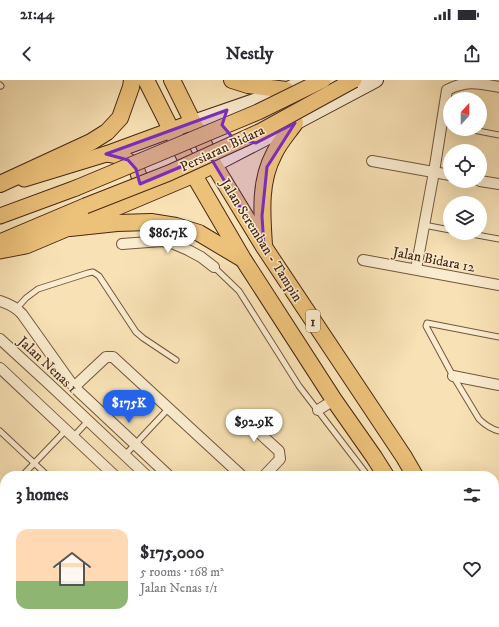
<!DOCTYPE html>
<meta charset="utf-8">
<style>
body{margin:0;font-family:"IM FELL DW Pica",serif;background:#f7f7f7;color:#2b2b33;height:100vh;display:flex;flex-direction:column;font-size:15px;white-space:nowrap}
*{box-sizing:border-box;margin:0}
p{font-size:13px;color:#7c7c81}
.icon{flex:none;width:22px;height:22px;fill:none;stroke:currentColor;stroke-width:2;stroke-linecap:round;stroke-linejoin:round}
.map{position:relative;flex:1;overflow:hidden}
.side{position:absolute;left:0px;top:391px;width:499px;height:156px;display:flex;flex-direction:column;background:#fff;border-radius:16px 16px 0 0;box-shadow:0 4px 16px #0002}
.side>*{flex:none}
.needle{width:26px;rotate:21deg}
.buttons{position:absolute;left:443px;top:12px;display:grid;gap:8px}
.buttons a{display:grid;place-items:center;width:44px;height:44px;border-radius:50%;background:#fff;box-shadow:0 4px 16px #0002;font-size:20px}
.price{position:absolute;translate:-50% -34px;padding:0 9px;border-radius:14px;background:#fff;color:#222;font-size:13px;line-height:26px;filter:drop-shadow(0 1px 2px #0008)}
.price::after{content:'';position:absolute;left:50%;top:24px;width:12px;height:9px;margin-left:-6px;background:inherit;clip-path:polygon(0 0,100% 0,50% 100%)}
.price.on{background:#2563eb;color:#fff}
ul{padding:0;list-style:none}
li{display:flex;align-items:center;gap:12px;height:100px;padding:0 16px}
li span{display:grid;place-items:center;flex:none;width:112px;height:80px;border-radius:12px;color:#555}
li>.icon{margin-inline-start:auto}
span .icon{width:48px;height:48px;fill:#fffc;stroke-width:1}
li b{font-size:17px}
h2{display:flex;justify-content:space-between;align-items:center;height:48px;padding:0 16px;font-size:17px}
.status{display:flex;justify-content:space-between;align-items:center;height:28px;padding:0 20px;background:#fff;direction:ltr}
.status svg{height:11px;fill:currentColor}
header{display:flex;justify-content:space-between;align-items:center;height:52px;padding:0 16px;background:#fff;font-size:18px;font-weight:800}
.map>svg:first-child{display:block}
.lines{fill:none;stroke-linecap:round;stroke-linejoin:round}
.service-casing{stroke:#74563d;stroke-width:7}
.minor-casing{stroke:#74563d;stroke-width:12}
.secondary-casing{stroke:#482815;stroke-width:16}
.primary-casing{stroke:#482815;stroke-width:17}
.trunk-casing{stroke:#482815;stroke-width:18}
.service{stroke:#faeccf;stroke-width:5}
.minor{stroke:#faeccf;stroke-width:10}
.secondary{stroke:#faeccf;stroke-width:14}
.primary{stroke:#ecc17a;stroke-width:15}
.trunk{stroke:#ecc17a;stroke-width:16}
.primary-bridge-casing{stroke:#482815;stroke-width:17;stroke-linecap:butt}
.primary-bridge{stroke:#ecc17a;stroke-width:15}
.marked{fill:#7b2cbf;fill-opacity:0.2;stroke:#7b2cbf;stroke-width:3;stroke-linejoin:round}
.labels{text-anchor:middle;stroke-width:3;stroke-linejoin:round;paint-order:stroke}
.shield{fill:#faeccf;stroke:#7d634d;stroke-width:1}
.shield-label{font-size:13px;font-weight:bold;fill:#482815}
.street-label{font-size:14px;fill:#482815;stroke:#faeccf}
</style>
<div class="status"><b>21:44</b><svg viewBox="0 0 49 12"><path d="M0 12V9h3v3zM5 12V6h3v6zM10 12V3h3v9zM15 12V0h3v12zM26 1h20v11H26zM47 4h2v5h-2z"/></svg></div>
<header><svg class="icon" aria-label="back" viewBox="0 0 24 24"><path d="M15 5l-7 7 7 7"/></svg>Nestly<svg class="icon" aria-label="share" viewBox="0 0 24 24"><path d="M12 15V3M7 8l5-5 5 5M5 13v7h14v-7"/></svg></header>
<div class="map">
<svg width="499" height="547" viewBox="0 0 499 547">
<rect width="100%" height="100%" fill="#f8e2b5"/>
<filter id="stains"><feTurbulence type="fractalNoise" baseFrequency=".005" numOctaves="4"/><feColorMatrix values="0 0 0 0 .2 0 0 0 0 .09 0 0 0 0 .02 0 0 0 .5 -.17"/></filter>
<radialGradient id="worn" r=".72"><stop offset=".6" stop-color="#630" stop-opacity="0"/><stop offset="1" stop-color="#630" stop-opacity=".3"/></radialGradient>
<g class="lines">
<g class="service-casing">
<g id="service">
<polyline points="0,5 1,6"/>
<polyline points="468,49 499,55"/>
<polyline points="424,145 450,150"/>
<polyline points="466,153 499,159"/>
<polyline points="214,187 239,211 299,306 368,396"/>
<polyline points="17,228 26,218 38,209 88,193 93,192 99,196 136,252 143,258 176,280"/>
<path d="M 499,257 L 427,243 L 426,246 L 453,296 L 479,339 C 485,345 491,349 499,351"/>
<polyline points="0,351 48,396"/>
<polyline points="73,357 88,341"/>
<polyline points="125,375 169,328"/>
<polyline points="22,396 66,350"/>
<polyline points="0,420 5,414"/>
<polyline points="0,496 5,501"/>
<polyline points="0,517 5,512"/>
<polyline points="204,542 209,547"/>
<polyline points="404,542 405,547"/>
<polyline points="424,547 424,542"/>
</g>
</g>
<g class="minor-casing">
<g id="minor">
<polyline points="372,81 450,95"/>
<polyline points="480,101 499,104"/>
<polyline points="122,164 162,161 174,164 188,170 201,177 214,187"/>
<polyline points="363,180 499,205"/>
<path d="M 416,189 L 434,92 L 447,10 C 466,0 478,3 499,7"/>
<path d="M 0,221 C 9,224 16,227 22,234 L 74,307 L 169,396"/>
<polyline points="0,259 48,303 147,396"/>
<polyline points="0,288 115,396"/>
<polyline points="453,296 499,305"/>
<polyline points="74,307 106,277 113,277 242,396"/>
<polyline points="318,330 334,320"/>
<polyline points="244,339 279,371 280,379 264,396"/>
<polyline points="0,425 5,429"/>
<polyline points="126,542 131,547"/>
<polyline points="295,542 299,547"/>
<polyline points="38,547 42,542"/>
<polyline points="270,547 274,542"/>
</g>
</g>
<g class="secondary-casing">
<g id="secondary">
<polyline points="193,42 286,10 306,0"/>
<polyline points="214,85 295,43 376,0"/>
</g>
</g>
<g class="primary-casing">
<g id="primary">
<path d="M 106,74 C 113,75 121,76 127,80 C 139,86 143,103 137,115"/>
<polyline points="24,99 106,74 193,42"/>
<polyline points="0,136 76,108"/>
<polyline points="0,162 85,126"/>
<polyline points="0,171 26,166 194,95 214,85"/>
</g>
</g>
<g class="trunk-casing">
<g id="trunk">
<polyline points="146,0 194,95 243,179 334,320 374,377 386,396"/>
<polyline points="172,0 214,85 264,167 404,377 415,396"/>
<polyline points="232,0 248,5 286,10"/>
<polyline points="0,104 91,62 107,52 120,38 131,7 132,0"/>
<polyline points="70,148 117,143 151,142 176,146 199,153 241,178"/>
<path d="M 264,165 C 262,134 259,102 274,74 C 279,63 288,53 295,43"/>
<polyline points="448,542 450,547"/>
<polyline points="475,542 476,547"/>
</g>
</g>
<use href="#service" class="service"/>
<use href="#minor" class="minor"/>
<use href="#secondary" class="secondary"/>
<use href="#primary" class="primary"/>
<use href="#trunk" class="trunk"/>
<g class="primary-bridge-casing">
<g id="primary-bridge">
<polyline points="76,108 258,32 323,0"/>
<polyline points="85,126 169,93 261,51 354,0"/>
</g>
</g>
<use href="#primary-bridge" class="primary-bridge"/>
</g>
<path class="marked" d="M 227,30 L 222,45 L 233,58 L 256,63 L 295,43 L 267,87 L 262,136 L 264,167 L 209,75 L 140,104 L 136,89 L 128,80 L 106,74 Z"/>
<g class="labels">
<rect class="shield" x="306" y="230" width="14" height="22" rx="3"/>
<g class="shield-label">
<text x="313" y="246">1</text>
</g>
<g class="street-label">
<text transform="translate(222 68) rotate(-25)" y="5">Persiaran Bidara</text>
<text transform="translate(262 160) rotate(58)" y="5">Jalan Seremban - Tampin</text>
<text transform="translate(434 179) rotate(11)" y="5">Jalan Bidara 12</text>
<text transform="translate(48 284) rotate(43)" y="5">Jalan Nenas 1</text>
</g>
</g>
<rect width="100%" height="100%" filter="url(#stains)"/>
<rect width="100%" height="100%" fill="url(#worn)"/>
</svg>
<div class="buttons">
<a><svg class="needle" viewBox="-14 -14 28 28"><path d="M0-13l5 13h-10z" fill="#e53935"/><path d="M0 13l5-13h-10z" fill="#7c7c81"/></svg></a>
<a><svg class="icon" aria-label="locate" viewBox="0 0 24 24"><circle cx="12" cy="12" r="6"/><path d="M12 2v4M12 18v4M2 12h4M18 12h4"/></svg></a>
<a><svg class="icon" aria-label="layers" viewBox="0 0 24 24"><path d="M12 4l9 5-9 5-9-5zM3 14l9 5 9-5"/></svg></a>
</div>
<b class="price" style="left:168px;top:174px">$86.7K</b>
<b class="price on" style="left:129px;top:344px">$175K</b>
<b class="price" style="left:254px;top:363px">$92.9K</b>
<section class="side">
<h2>3 homes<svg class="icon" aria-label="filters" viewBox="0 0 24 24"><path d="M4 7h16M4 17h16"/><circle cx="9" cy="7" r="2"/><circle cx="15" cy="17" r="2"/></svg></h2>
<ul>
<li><span style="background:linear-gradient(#ffd9b3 65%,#8fb573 0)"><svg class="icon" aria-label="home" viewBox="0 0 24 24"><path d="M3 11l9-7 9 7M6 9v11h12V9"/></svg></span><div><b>$175,000</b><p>5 rooms · 168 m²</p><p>Jalan Nenas 1/1</p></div><svg class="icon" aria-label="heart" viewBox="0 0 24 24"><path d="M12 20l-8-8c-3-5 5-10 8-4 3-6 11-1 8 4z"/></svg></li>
</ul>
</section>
</div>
